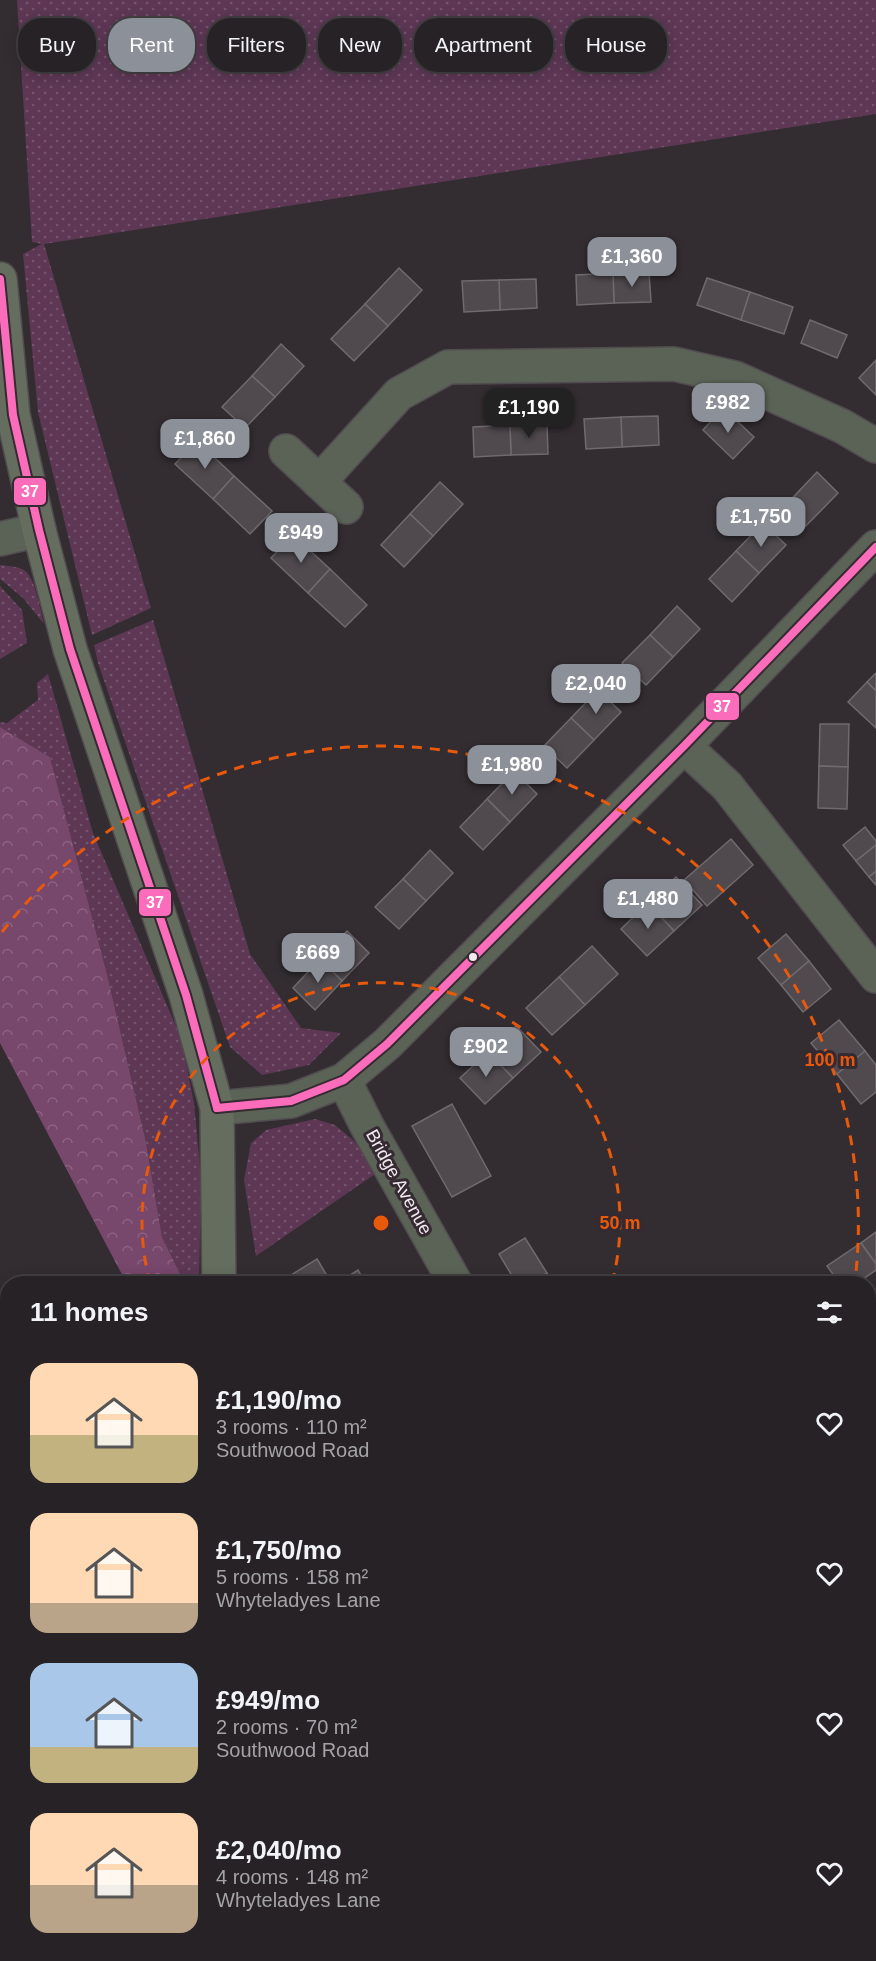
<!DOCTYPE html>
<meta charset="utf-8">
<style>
body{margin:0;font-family:Arial,sans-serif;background:#2e2a2d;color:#f1f3f6;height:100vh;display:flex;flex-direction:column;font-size:22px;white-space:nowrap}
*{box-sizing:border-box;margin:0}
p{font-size:20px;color:#a4a4a7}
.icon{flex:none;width:33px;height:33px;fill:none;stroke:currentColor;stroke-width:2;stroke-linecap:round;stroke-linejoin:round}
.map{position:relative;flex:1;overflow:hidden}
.side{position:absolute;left:0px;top:1276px;width:876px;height:686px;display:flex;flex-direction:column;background:#262225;border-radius:24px 24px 0 0;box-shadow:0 3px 15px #0003,0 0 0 2px #423f42}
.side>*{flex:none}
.guide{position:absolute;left:18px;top:18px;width:840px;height:54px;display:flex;gap:12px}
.price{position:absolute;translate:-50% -51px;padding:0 14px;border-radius:12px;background:#8c9099;color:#fff;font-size:20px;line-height:39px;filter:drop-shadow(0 2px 3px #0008)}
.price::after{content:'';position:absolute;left:50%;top:36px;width:18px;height:14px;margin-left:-9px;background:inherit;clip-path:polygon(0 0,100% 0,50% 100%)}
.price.on{background:#222;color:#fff}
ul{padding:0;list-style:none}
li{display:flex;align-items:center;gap:18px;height:150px;padding:0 30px}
li span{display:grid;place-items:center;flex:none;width:168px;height:120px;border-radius:18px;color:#555}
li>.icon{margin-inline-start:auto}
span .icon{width:72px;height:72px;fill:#fffc;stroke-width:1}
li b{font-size:26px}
h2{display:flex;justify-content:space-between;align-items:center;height:72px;padding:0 30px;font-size:26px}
.chip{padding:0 21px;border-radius:24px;background:#262225;box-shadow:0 3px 15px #0003,0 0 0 2px #423f42;font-size:21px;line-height:54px}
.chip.on{background:#8c9099;color:#fff}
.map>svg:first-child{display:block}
.grass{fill:url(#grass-dots)}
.forest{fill:url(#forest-crowns)}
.garden{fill:#5d3754}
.building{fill:#504a4e;stroke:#6f6a6e;stroke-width:1.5}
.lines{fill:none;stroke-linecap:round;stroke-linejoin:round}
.service-casing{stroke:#514c50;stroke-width:21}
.minor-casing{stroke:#514c50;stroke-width:36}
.secondary-casing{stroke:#514c50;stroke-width:36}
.service{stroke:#5b6256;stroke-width:18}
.minor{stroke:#5b6256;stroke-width:33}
.secondary{stroke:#656e5e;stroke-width:33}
.bus-1-casing{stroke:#362a32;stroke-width:12}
.bus-1{stroke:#fb6dba;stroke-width:8}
.ring{fill:none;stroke:#e8590c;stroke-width:3;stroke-dasharray:10 8}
.bus-dot{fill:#f2eaf0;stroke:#362a32;stroke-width:2}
.labels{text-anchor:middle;stroke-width:6;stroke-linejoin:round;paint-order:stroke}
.street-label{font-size:18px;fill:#f2eaf0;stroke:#362a32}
.centre{fill:#e8590c;stroke:#362a32;stroke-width:3}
.ring-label{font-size:18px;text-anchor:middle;font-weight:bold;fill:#e8590c;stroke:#362a32;stroke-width:6;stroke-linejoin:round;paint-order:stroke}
.line-badge{stroke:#362a32;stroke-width:2}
.badge-label{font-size:16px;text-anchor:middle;font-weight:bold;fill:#fff}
</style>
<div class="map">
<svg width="876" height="1961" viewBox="0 0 876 1961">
<defs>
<pattern id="grass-dots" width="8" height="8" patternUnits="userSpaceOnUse" patternTransform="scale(1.5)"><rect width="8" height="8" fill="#5d3754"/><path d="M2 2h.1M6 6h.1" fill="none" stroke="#75546d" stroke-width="1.8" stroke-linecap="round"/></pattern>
<pattern id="forest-crowns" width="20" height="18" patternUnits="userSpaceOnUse" patternTransform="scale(1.5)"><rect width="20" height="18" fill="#78476c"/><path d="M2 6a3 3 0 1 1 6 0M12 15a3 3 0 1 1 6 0" fill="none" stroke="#8c6281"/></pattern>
</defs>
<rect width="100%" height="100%" fill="#332d31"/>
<g class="grass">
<polygon points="17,0 876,0 876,114 44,244 151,608 92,635 38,412 23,254 42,244 32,242"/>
<path d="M 0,565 C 7,566 17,566 24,570 C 36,578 40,610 44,624 L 23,598 L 0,579 Z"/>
<polygon points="0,586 22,610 27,643 0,659"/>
<polygon points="153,620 250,954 301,1028 341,1033 309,1065 262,1075 230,1047 98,663 94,645"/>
<polygon points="48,674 93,833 181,1038 194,1103 201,1179 199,1284 185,1284 162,1237 146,1142 107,974 50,757 0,727 0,722 7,723 38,700 37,683"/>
<polygon points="315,1119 335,1125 354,1141 378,1172 256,1256 244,1180 251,1143 266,1130"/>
<polygon points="876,1670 876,1961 561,1961 557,1955 868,1954 868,1675"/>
<polygon points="236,1955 264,1955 265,1961 236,1961"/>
</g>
<polygon class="forest" points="0,727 50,757 107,974 146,1142 162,1237 185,1284 127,1284 0,1043"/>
<polygon class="garden" points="876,1837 876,1961 711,1961 707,1955 868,1954 869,1842"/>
<g class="building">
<polygon points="399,268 422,290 388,326 365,304"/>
<polygon points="649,272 651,302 614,303 613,273"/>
<polygon points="613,273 614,303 577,305 576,275"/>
<polygon points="707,278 750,292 741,320 697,305"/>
<polygon points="536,279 537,308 500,310 499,280"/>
<polygon points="499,280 500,310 464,312 462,281"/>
<polygon points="750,292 793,307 784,334 741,320"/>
<polygon points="365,304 388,326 354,361 331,339"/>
<polygon points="810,320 847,335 837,358 801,343"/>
<polygon points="281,344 304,366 275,397 252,376"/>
<polygon points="876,360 876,395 859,378"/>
<polygon points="252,376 275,397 245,428 222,407"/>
<polygon points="723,408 754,437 733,459 703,430"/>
<polygon points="658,416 659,445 622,447 621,417"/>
<polygon points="621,417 622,447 586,449 584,419"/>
<polygon points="547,423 548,454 511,455 510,425"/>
<polygon points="510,425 511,455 474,457 473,427"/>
<polygon points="197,441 234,476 213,499 175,464"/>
<polygon points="817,472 838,493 802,530 782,509"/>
<polygon points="234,476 272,511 250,534 213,499"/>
<polygon points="440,482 463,504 433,536 410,514"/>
<polygon points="410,514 433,536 404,567 381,545"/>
<polygon points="763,523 786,545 759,573 736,551"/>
<polygon points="293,535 330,569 308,593 271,558"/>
<polygon points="736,551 759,573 732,602 709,579"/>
<polygon points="330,569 367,605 345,627 308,593"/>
<polygon points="677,606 700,629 673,657 650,635"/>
<polygon points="650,635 673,657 646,685 622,663"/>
<polygon points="876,673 876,691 867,682"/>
<polygon points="867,682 876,691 876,728 848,702"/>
<polygon points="598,690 621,712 594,740 571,718"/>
<polygon points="571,718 594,740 567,768 544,746"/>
<polygon points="820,724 849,724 848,767 819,766"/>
<polygon points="819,766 848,767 847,809 818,808"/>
<polygon points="514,771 537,794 510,822 487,799"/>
<polygon points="487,799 510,822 483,850 460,827"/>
<polygon points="865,827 876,841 876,845 856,861 843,845"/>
<polygon points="731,839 753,865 707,906 684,880"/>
<polygon points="876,845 876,871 869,877 856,861"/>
<polygon points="430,850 453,873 426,901 403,879"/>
<polygon points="876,871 876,885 869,877"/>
<polygon points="676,877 702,905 674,931 648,903"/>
<polygon points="403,879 426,901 399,929 375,907"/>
<polygon points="648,903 674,931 647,956 621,929"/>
<polygon points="347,931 369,953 342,981 320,959"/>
<polygon points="786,934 809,961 781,985 758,958"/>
<polygon points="592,946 618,974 585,1005 559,977"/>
<polygon points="320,959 342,981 315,1010 293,988"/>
<polygon points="809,961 831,989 803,1012 781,985"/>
<polygon points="559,977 585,1005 552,1035 526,1008"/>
<polygon points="839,1020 865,1051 837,1074 811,1043"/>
<polygon points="516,1026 541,1052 513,1078 488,1052"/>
<polygon points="865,1051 876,1065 876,1092 861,1104 837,1074"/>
<polygon points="488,1052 513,1078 485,1104 460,1078"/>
<polygon points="452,1104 491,1176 452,1197 412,1126"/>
<polygon points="876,1232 876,1264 861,1243"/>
<polygon points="525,1238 547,1273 530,1284 517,1284 499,1254"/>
<polygon points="861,1243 876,1264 876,1270 856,1284 840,1284 827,1266"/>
<polygon points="317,1259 332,1284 278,1284 278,1283"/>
<polygon points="358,1270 366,1284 336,1284"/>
<polygon points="547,1273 553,1284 530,1284"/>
<polygon points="0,1317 8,1324 8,1350 0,1358"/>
<polygon points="8,1350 8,1372 0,1365 0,1358"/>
<polygon points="876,1456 876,1494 872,1497 868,1492 868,1462"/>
<polygon points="6,1696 8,1698 8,1750 0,1743 0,1703"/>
<polygon points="0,1880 8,1891 8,1915 0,1920"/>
</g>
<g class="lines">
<g class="service-casing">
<polyline id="service" points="0,1488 8,1479"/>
</g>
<g class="minor-casing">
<g id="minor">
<polyline points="286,451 346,507"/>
<polyline points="319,482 399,394 448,367 674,364 735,378 842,426 876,446"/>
<polyline points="0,539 39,530"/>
<polyline points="684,746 727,786 876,976"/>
<polyline points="344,1080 367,1126 456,1284"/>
<polyline points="217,1108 291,1101 344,1080 387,1044 684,746 876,547"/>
<polyline points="868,1370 876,1365"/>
<polyline points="0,1434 8,1442"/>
<polyline points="276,1954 278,1961"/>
</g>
</g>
<g class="secondary-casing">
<g id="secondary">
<polyline points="0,279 13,415 39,530 70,649 186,995 217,1108 219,1284"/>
<polyline points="204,1954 205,1961"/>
</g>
</g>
<use href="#service" class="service"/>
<use href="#minor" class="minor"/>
<use href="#secondary" class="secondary"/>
<g class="bus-1-casing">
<g id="bus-1">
<polyline points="0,279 13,415 39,530 70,649 186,995 217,1108"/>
<polyline points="217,1108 291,1101 344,1080 387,1044 684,746 876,547"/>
</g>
</g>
<use href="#bus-1" class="bus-1"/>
</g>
<g class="ring">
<path d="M150 1283A239 239 0 1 1 612 1283"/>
<path d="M2 932A478 478 0 0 1 855 1281"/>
</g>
<circle class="bus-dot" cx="473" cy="957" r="5"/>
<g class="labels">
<g class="street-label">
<text transform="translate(399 1182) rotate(61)" y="6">Bridge Avenue</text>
</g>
</g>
<circle cx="381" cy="1223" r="9" class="centre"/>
<g class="ring-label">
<text x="830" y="1066">100 m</text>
<text x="620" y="1229">50 m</text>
</g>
<g class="line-badge">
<rect x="13" y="477" width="34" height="29" rx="6" fill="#fb6dba"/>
<rect x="705" y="692" width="35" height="29" rx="6" fill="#fb6dba"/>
<rect x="138" y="888" width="34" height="29" rx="6" fill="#fb6dba"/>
</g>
<g class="badge-label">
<text x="30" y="497">37</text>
<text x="722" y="712">37</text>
<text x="155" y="908">37</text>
</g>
</svg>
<b class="price" style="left:632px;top:288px">£1,360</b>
<b class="price" style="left:728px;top:434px">£982</b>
<b class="price on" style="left:529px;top:439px">£1,190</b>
<b class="price" style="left:205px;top:470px">£1,860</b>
<b class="price" style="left:761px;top:548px">£1,750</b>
<b class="price" style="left:301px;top:564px">£949</b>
<b class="price" style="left:596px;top:715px">£2,040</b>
<b class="price" style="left:512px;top:796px">£1,980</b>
<b class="price" style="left:648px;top:930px">£1,480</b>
<b class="price" style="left:318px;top:984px">£669</b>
<b class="price" style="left:486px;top:1078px">£902</b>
<div class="guide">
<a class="chip">Buy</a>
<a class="chip on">Rent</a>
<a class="chip">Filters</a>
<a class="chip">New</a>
<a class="chip">Apartment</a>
<a class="chip">House</a>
</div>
<section class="side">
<h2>11 homes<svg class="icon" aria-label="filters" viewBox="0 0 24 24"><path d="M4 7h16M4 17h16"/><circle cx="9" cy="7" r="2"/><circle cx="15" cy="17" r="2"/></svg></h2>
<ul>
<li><span style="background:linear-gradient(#ffd9b3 60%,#c2b280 0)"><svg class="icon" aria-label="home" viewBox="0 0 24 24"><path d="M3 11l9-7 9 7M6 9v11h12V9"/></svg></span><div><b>£1,190/mo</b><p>3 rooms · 110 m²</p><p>Southwood Road</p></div><svg class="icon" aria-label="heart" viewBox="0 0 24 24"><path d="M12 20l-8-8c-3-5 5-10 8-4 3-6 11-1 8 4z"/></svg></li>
<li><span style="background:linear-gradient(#ffd9b3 75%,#b9a48a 0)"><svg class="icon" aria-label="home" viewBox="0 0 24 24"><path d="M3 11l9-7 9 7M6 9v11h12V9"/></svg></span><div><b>£1,750/mo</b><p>5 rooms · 158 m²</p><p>Whyteladyes Lane</p></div><svg class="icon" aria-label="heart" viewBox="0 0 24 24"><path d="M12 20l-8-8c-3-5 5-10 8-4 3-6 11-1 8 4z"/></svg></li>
<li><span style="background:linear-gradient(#a9c7e8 70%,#c2b280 0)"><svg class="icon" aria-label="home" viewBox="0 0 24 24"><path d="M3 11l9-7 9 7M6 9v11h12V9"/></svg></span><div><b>£949/mo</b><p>2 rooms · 70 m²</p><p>Southwood Road</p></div><svg class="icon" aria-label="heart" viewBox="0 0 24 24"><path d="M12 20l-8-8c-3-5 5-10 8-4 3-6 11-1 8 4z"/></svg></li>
<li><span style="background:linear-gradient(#ffd9b3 60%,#b9a48a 0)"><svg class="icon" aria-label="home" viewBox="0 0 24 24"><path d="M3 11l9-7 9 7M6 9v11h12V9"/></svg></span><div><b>£2,040/mo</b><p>4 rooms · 148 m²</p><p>Whyteladyes Lane</p></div><svg class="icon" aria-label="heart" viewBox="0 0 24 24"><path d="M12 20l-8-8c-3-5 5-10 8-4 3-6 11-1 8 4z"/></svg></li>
</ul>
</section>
</div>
